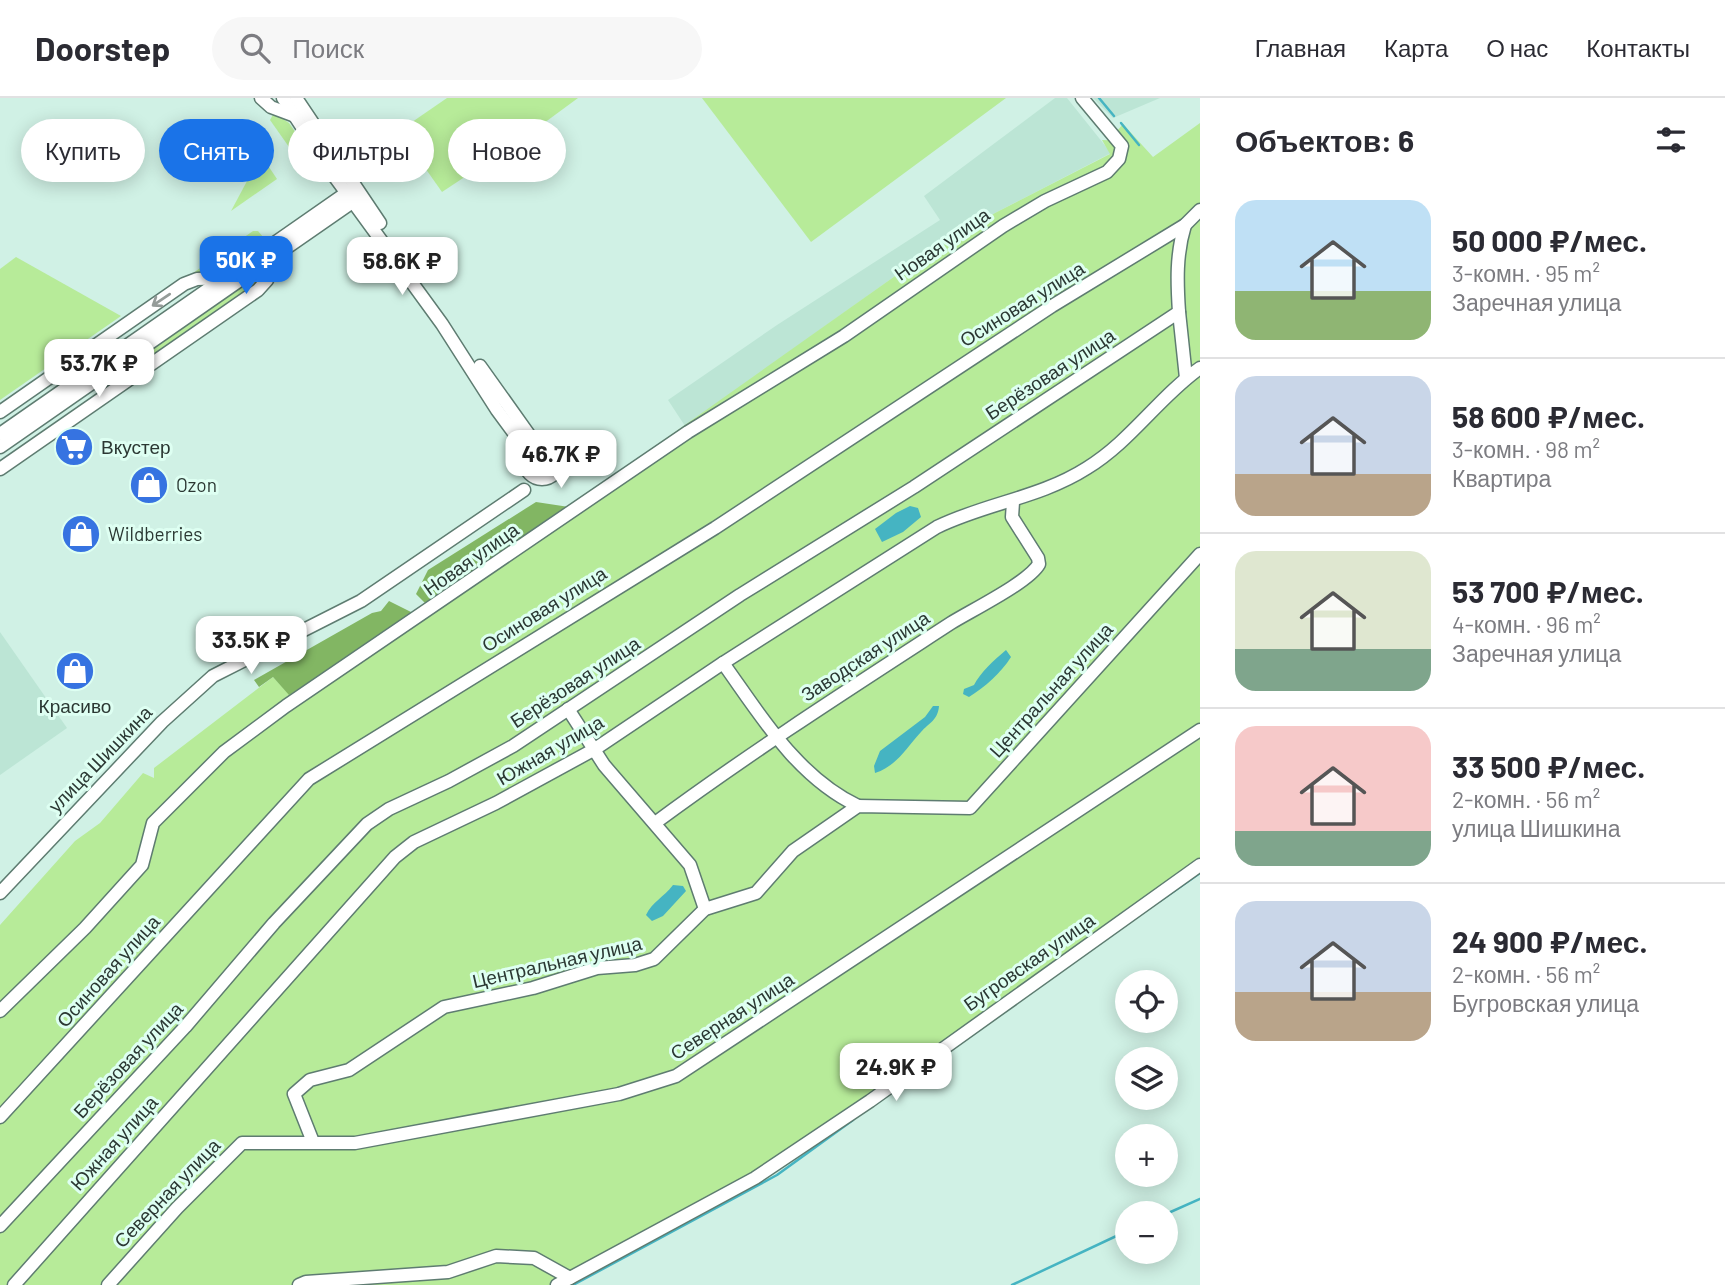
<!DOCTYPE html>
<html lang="ru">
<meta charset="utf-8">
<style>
body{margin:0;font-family:Barlow,sans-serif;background:#f7f7f7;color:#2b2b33;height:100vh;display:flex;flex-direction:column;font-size:26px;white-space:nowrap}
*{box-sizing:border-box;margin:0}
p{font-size:23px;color:#7c7c81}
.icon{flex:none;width:38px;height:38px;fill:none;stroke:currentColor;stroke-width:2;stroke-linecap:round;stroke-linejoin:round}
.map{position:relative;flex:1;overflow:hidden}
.details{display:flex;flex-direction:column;background:#fff;width:525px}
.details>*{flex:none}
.top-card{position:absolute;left:21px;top:21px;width:665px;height:63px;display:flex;gap:14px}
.buttons{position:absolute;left:1115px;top:872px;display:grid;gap:14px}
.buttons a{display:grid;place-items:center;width:63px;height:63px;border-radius:50%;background:#fff;box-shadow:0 4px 18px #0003;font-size:35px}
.price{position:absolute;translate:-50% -60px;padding:0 16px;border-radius:14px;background:#fff;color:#222;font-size:23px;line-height:46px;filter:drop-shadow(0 2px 4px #0008)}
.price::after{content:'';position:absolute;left:50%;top:42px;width:21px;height:16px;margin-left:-10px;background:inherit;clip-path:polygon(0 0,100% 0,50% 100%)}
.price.active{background:#1a73e8;color:#fff}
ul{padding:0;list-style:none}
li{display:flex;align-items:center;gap:21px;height:175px;padding:0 35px}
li+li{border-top:2px solid #e1e1e2}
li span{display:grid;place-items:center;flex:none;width:196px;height:140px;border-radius:21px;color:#555}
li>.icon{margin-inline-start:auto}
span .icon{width:84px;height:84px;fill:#fffc;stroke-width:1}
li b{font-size:30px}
h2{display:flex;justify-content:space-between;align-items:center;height:84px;padding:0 35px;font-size:30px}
.tag{padding:0 24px;border-radius:32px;background:#fff;box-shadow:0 4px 18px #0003;font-size:24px;line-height:63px}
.tag.active{background:#1a73e8;color:#fff}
header{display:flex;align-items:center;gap:42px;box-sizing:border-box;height:98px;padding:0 35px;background:#fff;border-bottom:2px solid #e1e1e2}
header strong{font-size:33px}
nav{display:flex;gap:38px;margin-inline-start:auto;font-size:24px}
.search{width:490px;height:63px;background:#f7f7f7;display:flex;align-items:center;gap:18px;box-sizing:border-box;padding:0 24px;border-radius:38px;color:#7c7c81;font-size:26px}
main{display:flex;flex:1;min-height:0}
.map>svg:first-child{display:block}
.built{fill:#bce5d5}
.green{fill:#b7eb99}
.forest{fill:#82b663}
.water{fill:#45b4c2}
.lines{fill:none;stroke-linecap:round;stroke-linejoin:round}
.stream{stroke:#45b4c2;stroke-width:2.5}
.minor-casing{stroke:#5e7c71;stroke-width:15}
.minor{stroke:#fff;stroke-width:12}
.oneway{stroke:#959c99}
.labels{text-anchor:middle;stroke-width:6;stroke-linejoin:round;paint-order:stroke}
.street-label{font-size:19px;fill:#2b3833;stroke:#defff2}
.poi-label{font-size:19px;fill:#2b3833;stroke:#defff2;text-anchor:start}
</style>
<header>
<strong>Doorstep</strong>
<div class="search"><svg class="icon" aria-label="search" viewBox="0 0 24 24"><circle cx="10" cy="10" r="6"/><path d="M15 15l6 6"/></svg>Поиск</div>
<nav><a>Главная</a><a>Карта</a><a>О нас</a><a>Контакты</a></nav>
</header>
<main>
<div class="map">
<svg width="1200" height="1187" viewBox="0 0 1200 1187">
<rect width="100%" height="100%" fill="#d0f1e5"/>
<g class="built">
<polygon points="1055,0 1067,0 1111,55 995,115 905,171 685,328 668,302 777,227 940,122 924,98"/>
<polygon points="1093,0 1160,0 1113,20"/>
<polygon points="0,534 67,630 0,677"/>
</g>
<g class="green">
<polygon points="447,0 578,0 525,39 442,94 399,33"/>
<polygon points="702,0 1006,0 811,144"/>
<polygon points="274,15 289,25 324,76 313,83 270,22"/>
<polygon points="1200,25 1200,770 773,1076 565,1187 0,1187 0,827 75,743 100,725 143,675 154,680 154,670 273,579 289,596 428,508 500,453 569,409 905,171 995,115 1110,56 1102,42 1122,43 1117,33 1123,26 1153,59"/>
<polygon points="261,57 277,81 231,113"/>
<path d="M 253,133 L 258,133 L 264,140 C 245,158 220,183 193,175 Z"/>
<polygon points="16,159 121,218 0,302 0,171"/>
<polygon points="258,177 261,183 111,289 108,285 126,268"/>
</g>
<g class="forest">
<polygon points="536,404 569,409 500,453 428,508 416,496 428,472"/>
<polygon points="389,503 415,516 289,597 273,579 259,589 254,582 372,515 381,513"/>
</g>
<g class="water">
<polygon points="910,408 918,410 921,419 903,434 882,444 875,431 896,415"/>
<path d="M 1006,552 L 1011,559 C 1001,575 985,589 969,599 L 963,596 L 964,591 L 974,587 C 980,575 994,562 1006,552 Z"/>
<path d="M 933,608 L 939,608 C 938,622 929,625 921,634 C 906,650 897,668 875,675 L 874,668 L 880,653 L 925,619 Z"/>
<path d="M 673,787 L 683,788 L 686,793 L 663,818 L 652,823 L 646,817 C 652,804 664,799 673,787 Z"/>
</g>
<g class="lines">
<g class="stream">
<polyline points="1099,0 1114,18"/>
<polyline points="1121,25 1139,47"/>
<polyline points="1160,803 1200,775"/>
<polyline points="1166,1116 1200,1101"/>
<polyline points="573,1187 777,1077 853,1022"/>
<polyline points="1012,1187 1127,1133"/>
</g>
<g class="minor-casing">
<g id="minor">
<polyline points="261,0 271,9 295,18"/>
<polyline points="283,0 332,75 442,226 497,312 528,354"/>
<polyline points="296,0 380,125"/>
<polyline points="1179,214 1186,280"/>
<polyline points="480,268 537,348"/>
<polyline points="0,314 184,186 197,181 223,180"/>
<polyline points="0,336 355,89"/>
<circle cx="542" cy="364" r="17"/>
<polyline points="0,349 361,98"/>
<polyline points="0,371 258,192 267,182 278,156"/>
<path d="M 723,565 C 761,618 797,679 858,708"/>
<polyline points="568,611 604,667 690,767 705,811"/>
<path d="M 655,725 C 751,654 851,590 951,525 C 972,512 1029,484 1039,466 L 1038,460 L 1012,419 L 1013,404"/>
<polyline points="0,795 162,624 213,578 361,503 524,392"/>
<polyline points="0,913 85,830 142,767 153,725 224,654 286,608 688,334 844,238 1003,128 1045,103 1107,74 1119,61 1122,48 1082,0"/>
<polyline points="0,1019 309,681 715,430 1052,208 1185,127 1200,112"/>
<polyline points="313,1044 294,996 310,982 349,972 444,909 533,890 597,870 635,867 654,861 705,811 756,795 793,753 858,708 970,710 1200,456"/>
<path d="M 0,1128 L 185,929 L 274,825 L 367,726 L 389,711 L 449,683 L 513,648 L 740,497 L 914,389 L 1179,214 C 1177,184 1176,156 1185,127"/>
<path d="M 14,1187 L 395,759 L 414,744 L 496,705 L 595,651 L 723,565 L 937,429 C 986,405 1040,400 1087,370 C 1131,343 1159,299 1200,270"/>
<polyline points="108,1187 177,1110 242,1045 355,1045 619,996 676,978 1200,632"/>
<polyline points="299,1187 306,1184 448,1174 496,1158 534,1160 570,1180"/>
<polyline points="557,1187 755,1080 870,1003 1200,767"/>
</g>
</g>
<use href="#minor" class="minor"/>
</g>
<defs><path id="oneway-shaft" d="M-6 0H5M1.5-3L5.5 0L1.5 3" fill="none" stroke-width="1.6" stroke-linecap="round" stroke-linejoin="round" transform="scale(1.75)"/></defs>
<use class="oneway" href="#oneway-shaft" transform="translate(161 202) rotate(146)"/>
<defs>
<g id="supermarket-disc" transform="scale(2.0125)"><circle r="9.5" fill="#3673e1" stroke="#defff2"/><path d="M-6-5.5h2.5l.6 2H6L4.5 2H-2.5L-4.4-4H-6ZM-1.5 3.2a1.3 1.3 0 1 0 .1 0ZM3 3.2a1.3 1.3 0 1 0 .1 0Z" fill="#fff"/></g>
<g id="shop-disc" transform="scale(2.0125)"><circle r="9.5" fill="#3673e1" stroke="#defff2"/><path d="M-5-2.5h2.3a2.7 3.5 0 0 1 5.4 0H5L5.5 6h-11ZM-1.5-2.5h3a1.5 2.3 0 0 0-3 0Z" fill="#fff"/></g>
</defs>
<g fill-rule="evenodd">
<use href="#supermarket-disc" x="74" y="349"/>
<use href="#shop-disc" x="149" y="387"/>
<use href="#shop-disc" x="81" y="436"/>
<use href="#shop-disc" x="75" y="573"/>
</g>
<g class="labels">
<g class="street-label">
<text transform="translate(942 146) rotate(-35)" y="7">Новая улица</text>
<text transform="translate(1022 206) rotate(-32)" y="7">Осиновая улица</text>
<text transform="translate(1050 276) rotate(-33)" y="7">Берёзовая улица</text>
<text transform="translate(471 461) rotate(-35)" y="7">Новая улица</text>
<text transform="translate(544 511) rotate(-32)" y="7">Осиновая улица</text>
<text transform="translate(865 558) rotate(-33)" y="7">Заводская улица</text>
<text transform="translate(575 584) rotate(-33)" y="7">Берёзовая улица</text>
<text transform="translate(1051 592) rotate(-48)" y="7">Центральная улица</text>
<text transform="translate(550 652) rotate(-30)" y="7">Южная улица</text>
<text transform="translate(100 661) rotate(-46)" y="7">улица Шишкина</text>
<text transform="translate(557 864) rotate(-13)" y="7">Центральная улица</text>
<text transform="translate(1029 864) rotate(-35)" y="7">Бугровская улица</text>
<text transform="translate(108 873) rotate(-48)" y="7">Осиновая улица</text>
<text transform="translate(732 918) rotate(-33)" y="7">Северная улица</text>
<text transform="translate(128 962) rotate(-47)" y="7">Берёзовая улица</text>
<text transform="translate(114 1045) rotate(-48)" y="7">Южная улица</text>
<text transform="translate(167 1095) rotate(-46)" y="7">Северная улица</text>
</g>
<g class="poi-label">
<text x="101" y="356">Вкустер</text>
<text x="176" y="394">Ozon</text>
<text x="108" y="443">Wildberries</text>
<text x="75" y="615" text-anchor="middle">Красиво</text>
</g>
</g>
</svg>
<div class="buttons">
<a><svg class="icon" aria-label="locate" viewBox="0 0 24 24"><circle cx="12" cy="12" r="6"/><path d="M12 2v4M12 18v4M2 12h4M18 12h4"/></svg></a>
<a><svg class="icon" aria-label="layers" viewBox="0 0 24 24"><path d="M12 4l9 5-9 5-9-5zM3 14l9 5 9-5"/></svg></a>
<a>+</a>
<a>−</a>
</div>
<b class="price active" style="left:246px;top:198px">50K ₽</b>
<b class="price" style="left:402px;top:199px">58.6K ₽</b>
<b class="price" style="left:99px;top:301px">53.7K ₽</b>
<b class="price" style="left:561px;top:392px">46.7K ₽</b>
<b class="price" style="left:251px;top:578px">33.5K ₽</b>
<b class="price" style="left:896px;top:1005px">24.9K ₽</b>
<div class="top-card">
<a class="tag">Купить</a>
<a class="tag active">Снять</a>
<a class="tag">Фильтры</a>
<a class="tag">Новое</a>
</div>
</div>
<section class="details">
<h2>Объектов: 6<svg class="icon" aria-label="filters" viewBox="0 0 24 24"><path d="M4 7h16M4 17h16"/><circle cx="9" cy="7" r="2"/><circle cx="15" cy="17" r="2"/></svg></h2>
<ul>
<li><span style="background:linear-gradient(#bfe0f5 65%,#8fb573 0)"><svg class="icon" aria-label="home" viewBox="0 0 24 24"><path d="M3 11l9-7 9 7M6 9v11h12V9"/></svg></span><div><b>50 000 ₽/мес.</b><p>3-комн. · 95 m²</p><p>Заречная улица</p></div></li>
<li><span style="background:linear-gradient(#c9d6e8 70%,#b9a48a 0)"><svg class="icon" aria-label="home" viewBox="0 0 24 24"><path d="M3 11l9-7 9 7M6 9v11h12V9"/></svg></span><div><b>58 600 ₽/мес.</b><p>3-комн. · 98 m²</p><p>Квартира</p></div></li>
<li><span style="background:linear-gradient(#dfe7d0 70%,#7fa58c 0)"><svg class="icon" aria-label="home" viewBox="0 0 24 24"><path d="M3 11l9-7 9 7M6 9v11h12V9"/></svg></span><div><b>53 700 ₽/мес.</b><p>4-комн. · 96 m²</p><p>Заречная улица</p></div></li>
<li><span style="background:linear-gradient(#f6c9c9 75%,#7fa58c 0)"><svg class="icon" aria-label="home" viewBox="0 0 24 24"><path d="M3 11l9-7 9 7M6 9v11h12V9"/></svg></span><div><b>33 500 ₽/мес.</b><p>2-комн. · 56 m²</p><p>улица Шишкина</p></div></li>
<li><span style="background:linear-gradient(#c9d6e8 65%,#b9a48a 0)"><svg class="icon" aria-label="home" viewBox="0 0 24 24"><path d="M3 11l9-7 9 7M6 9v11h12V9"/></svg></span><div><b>24 900 ₽/мес.</b><p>2-комн. · 56 m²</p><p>Бугровская улица</p></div></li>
</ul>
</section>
</main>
